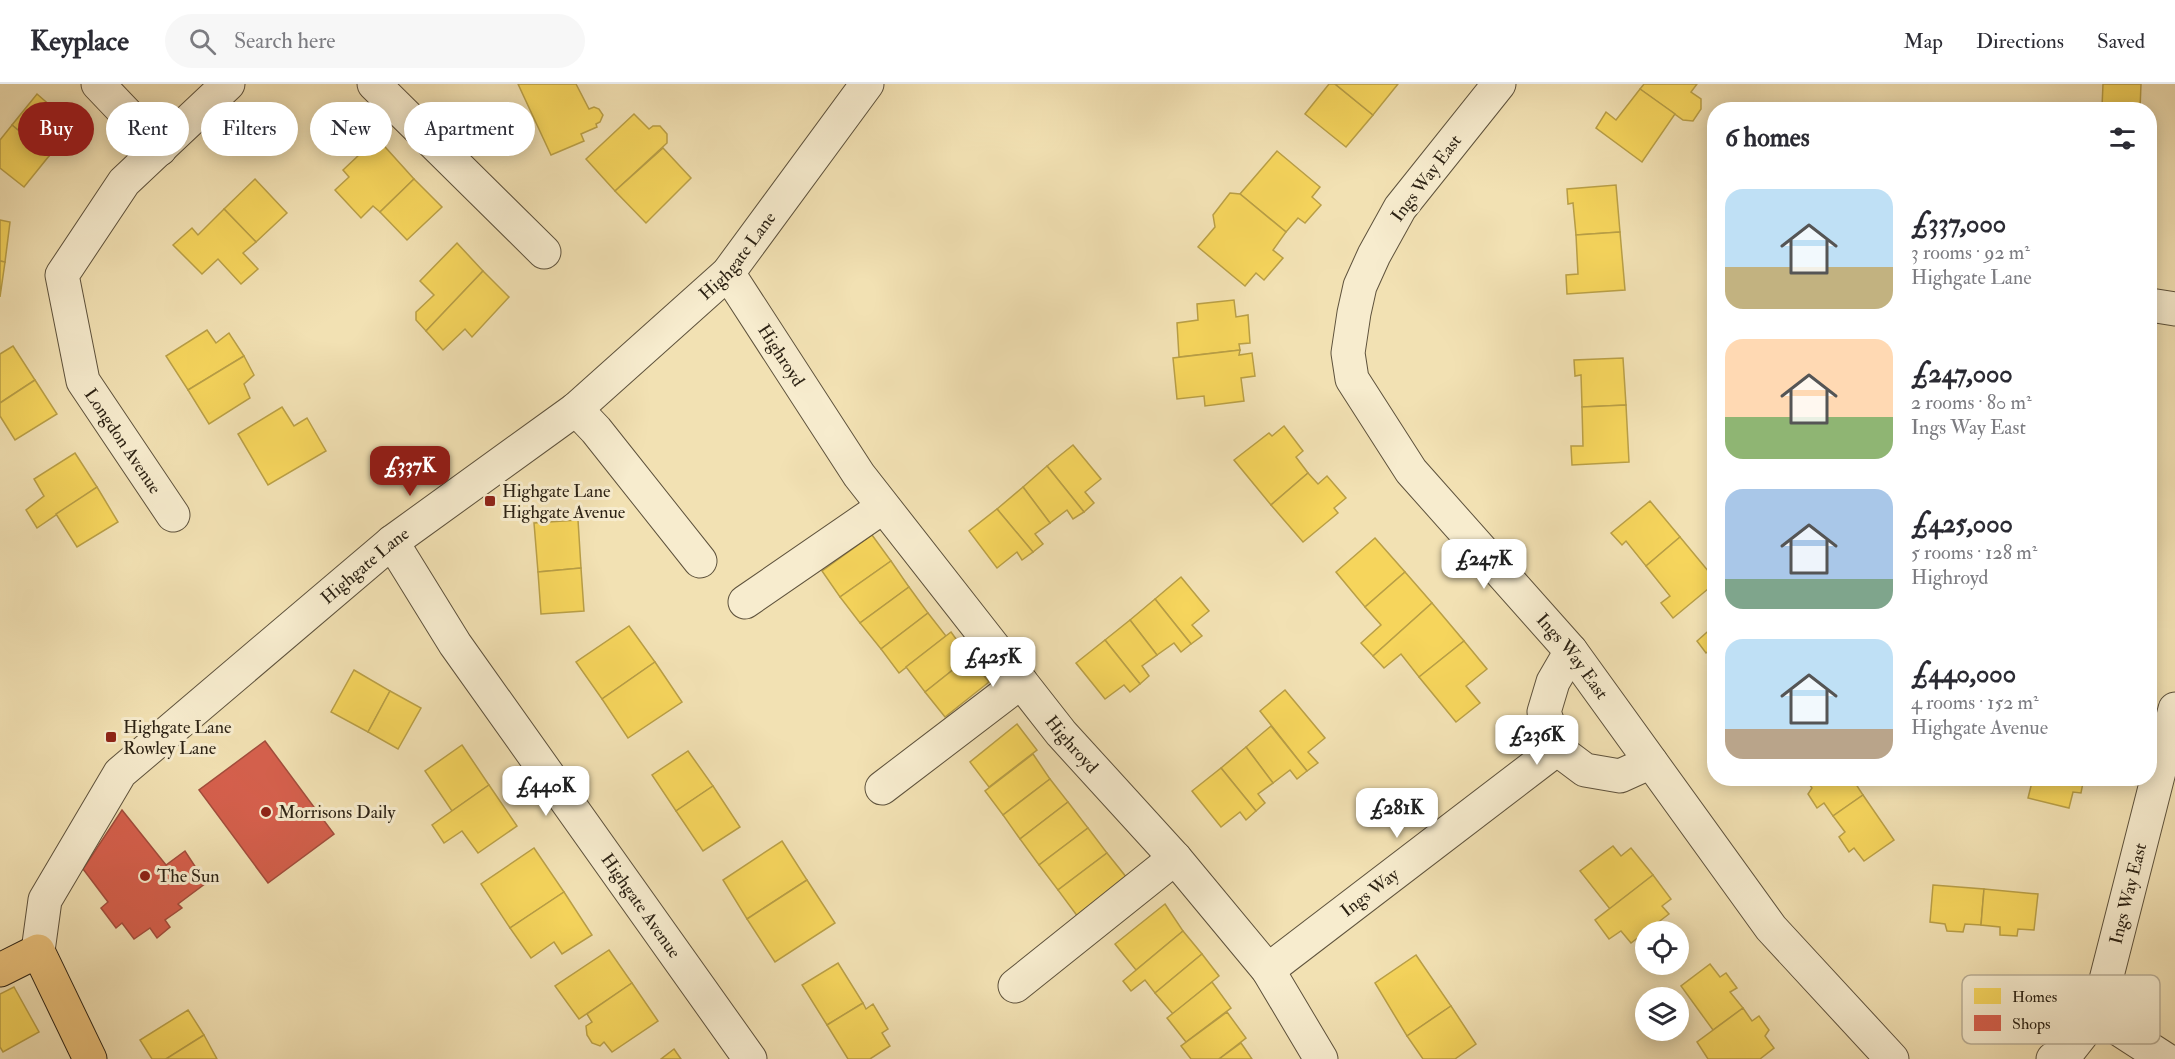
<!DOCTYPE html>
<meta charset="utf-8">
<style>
body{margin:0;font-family:"IM FELL Double Pica",serif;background:#f7f7f7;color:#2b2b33;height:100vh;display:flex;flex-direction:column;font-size:22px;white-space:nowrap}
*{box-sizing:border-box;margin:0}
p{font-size:20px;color:#7c7c81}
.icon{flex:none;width:33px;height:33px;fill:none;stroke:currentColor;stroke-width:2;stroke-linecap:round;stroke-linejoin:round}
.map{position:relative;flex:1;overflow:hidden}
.drawer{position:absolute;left:1707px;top:18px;width:450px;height:684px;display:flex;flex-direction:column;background:#fff;border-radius:24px;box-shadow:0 3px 15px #0003}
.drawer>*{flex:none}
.hud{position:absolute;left:18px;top:18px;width:570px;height:54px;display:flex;gap:12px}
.tools{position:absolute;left:1635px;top:837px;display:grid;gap:12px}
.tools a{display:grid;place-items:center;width:54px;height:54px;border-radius:50%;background:#fff;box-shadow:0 3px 15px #0003;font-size:30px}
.price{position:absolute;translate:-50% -51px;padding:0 14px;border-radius:12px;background:#fff;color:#222;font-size:20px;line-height:39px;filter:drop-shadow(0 2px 3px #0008)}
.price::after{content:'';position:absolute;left:50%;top:36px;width:18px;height:14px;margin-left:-9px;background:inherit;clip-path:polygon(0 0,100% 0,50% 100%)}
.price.current{background:#8f2418;color:#fff}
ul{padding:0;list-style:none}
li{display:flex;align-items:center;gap:18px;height:150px;padding:0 18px}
li span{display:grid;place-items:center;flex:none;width:168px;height:120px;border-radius:18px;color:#555}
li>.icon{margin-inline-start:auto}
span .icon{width:72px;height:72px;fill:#fffc;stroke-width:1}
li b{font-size:26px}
h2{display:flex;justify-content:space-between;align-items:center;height:72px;padding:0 18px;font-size:26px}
.tag{padding:0 21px;border-radius:27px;background:#fff;box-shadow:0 3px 15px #0003;font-size:21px;line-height:54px}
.tag.current{background:#8f2418;color:#fff}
header{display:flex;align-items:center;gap:36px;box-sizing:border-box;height:84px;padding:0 30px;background:#fff;border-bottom:2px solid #e1e1e2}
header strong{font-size:28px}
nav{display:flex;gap:33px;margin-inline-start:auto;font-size:21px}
.search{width:420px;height:54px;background:#f7f7f7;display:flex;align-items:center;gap:15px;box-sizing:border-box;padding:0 21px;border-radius:33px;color:#7c7c81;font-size:22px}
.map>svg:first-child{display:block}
.homes{fill:#f6d55c;stroke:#b99f46;stroke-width:1.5}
.shops{fill:#d6604d;stroke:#a34d3c;stroke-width:1.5}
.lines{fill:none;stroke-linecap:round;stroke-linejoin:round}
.minor-casing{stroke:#5e523c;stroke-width:35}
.major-casing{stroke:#2c2214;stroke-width:35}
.minor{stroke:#f7ecce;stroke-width:33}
.major{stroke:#e9c07a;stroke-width:33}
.poi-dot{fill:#8f2418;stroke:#f7ecce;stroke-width:2}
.labels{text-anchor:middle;stroke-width:6;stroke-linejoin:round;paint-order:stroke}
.street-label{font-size:18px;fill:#2c2214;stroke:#f7ecce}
.poi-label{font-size:18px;fill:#2c2214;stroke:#f7ecce;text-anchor:start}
.key{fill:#f7ecce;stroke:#baaf96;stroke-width:1.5}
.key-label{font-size:16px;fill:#2c2214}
</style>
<header>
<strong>Keyplace</strong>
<div class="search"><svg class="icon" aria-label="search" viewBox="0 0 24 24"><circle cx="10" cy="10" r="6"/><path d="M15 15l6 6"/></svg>Search here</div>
<nav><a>Map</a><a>Directions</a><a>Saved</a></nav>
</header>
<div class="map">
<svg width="2175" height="975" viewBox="0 0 2175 975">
<rect width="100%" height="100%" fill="#f2e1b3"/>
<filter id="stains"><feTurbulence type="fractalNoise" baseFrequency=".00333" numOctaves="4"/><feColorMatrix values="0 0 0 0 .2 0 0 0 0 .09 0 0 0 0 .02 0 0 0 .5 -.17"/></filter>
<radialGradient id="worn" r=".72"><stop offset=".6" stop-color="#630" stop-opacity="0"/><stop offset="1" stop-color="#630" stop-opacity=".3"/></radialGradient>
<g class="homes">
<polygon points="518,0 576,0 589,25 594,23 599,25 603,31 600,38 596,40 597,43 581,50 584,57 551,71"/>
<polygon points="1329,0 1335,0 1373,31 1346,63 1305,30"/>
<polygon points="1335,0 1398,0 1373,31"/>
<polygon points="1644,0 1697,0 1691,8 1701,15 1701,25 1693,37 1683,36 1640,5"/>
<polygon points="2103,0 2141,0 2140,25 2102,23"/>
<polygon points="1640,5 1675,30 1642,78 1596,44 1606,28 1616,36"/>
<polygon points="37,10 74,42 49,72 12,41"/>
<polygon points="1834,20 1872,26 1833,26"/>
<polygon points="634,30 649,45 653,42 660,42 667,50 667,59 615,107 586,75"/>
<polygon points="12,41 49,72 24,103 0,84 0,56"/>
<polygon points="377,54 414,95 380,128 373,122 361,134 335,106 349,93 343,86"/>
<polygon points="663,64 691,94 646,139 615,107"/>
<polygon points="1277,67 1320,103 1312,113 1321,121 1305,139 1298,134 1286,148 1240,110"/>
<polygon points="255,95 287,129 256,158 224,125"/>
<polygon points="414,95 442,123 407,156 380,128"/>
<polygon points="1616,101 1620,148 1576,151 1573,119 1568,120 1567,105"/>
<polygon points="1230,109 1240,110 1286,148 1273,166 1283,174 1264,196 1256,189 1245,202 1198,163 1215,143 1213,131"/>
<polygon points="224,125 256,158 243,169 258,185 241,200 218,175 202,190 173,161 192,144 198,151"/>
<polygon points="0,136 10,138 5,178 0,177"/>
<polygon points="1620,148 1625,206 1567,210 1566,191 1578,190 1576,151"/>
<polygon points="457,159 483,187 426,247 416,236 416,228 434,211 420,197"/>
<polygon points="0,177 5,178 0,213"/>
<polygon points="483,187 509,213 472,253 465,245 443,266 426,247"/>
<polygon points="1234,216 1236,233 1248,231 1250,259 1239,260 1240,266 1179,273 1177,239 1198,236 1197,220"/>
<polygon points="207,246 216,259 229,249 244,272 188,306 166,272"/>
<polygon points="13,262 35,296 0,319 0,270"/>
<polygon points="1240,266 1239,271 1252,269 1255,292 1241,294 1244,317 1205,322 1204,312 1177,315 1173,274"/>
<polygon points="244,272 254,291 244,300 250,314 209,340 188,306"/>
<polygon points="1623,274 1626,321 1582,323 1581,291 1575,292 1574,276"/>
<polygon points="35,296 57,330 15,356 0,332 0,319"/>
<polygon points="1626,321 1629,378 1572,381 1571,362 1583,362 1582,323"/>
<polygon points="282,323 294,342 307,334 326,367 268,401 238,350"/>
<polygon points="1284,342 1303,367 1296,373 1308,389 1271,421 1234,376 1269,349 1272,352"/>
<polygon points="1073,361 1101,395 1085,408 1094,419 1084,428 1047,382"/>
<polygon points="75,369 97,403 37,444 26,426 44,412 34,395"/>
<polygon points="1047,382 1084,428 1073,435 1067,426 1050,439 1023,403"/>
<polygon points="1308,389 1318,400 1327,392 1346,414 1334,424 1338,429 1303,458 1271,421"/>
<polygon points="97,403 118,438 77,463 56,430"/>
<polygon points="1023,403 1050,439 1035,450 1043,460 1033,468 997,425"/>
<polygon points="1650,417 1680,453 1646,482 1626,457 1622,461 1611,449"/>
<polygon points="997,425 1033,468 1022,476 1017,468 997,484 969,447"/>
<polygon points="578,436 581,484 538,488 534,439"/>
<polygon points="872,451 891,477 840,513 822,487"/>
<polygon points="1680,453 1714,494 1714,500 1673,534 1661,519 1670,512 1646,482"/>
<polygon points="1375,454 1405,488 1365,523 1336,488"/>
<polygon points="891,477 909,503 860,539 840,513"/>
<polygon points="581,484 584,527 541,530 538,488"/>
<polygon points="1405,488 1432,519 1373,572 1361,559 1381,541 1365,523"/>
<polygon points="1181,493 1209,527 1192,541 1202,552 1191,560 1155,515"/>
<polygon points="909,503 928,529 881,565 860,539"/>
<polygon points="1155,515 1191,560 1181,568 1174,559 1157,571 1130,536"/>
<polygon points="1432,519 1464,557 1419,593 1401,570 1384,584 1373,572"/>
<polygon points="928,529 946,552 899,589 881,565"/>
<polygon points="1130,536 1157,571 1142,582 1149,592 1140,600 1105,556"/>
<polygon points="629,542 655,578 602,615 576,578"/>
<polygon points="1714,542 1714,570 1711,565 1706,569 1697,557"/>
<polygon points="951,548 969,573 925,608 906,583"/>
<polygon points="1105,556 1140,600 1130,608 1124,601 1105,615 1076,579"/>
<polygon points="1464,557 1487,585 1466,602 1480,619 1456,638 1419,593"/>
<polygon points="969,573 989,598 945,633 925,608"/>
<polygon points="655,578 682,618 628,654 602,615"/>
<polygon points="354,586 390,607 368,648 331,628"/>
<polygon points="1285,606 1325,654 1308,668 1318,679 1307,687 1260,627"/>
<polygon points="390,607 421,624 398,665 368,648"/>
<polygon points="1017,640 1037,666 989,703 970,678"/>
<polygon points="1271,642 1307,687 1297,695 1290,686 1273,699 1246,663"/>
<polygon points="462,661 489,701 452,727 425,687"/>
<polygon points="1246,663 1273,699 1258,710 1265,719 1256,727 1221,684"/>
<polygon points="688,667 713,702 676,727 652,691"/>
<polygon points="1033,670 1050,695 1003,731 985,707"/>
<polygon points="1221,684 1256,727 1246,736 1240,728 1221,743 1192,707"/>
<polygon points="1805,694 1852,694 1863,711 1833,732 1824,719 1817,724 1808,710 1812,704"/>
<polygon points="2033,694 2084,694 2081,709 2073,708 2069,724 2028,714"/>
<polygon points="1050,695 1068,718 1020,755 1003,731"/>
<polygon points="489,701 517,742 478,769 462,747 444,759 432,741"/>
<polygon points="713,702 740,743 703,767 676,727"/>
<polygon points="1863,711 1894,756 1864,777 1854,764 1849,768 1839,753 1845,748 1833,732"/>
<polygon points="1068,718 1088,744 1039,781 1020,755"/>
<polygon points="1088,744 1107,769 1058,806 1039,781"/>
<polygon points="782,757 807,796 747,835 723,796"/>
<polygon points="1613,762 1621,772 1631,764 1653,791 1610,825 1580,787"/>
<polygon points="534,764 564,808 510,844 481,800"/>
<polygon points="1107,769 1127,794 1078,833 1058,806"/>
<polygon points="1653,791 1671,815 1662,822 1669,830 1631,859 1621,847 1609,855 1595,836"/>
<polygon points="807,796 835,839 775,878 747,835"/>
<polygon points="1933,801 1984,805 1981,841 1965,840 1963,848 1947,847 1945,840 1930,838"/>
<polygon points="1984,805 2038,810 2034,846 2018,845 2017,852 2000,851 2000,843 1981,841"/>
<polygon points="564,808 592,851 562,870 554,858 531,874 510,844"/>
<polygon points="1165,820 1183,847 1136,886 1115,860"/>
<polygon points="1183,847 1202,870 1155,909 1145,896 1131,907 1123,897"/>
<polygon points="609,866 632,899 579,935 555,902"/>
<polygon points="1202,870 1219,892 1173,930 1155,909"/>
<polygon points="1416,871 1451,922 1407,952 1375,899"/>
<polygon points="838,879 863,919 827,941 802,901"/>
<polygon points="1710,880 1720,893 1726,889 1737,904 1730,908 1743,924 1713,946 1681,902"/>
<polygon points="1212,898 1231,924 1186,958 1167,934"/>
<polygon points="632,899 658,937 612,968 604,958 600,962 592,959 587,951 586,942 592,938 587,930"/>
<polygon points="14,903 39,948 3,968 0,963 0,910"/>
<polygon points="863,919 866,925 873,920 888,945 882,949 890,962 870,975 848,975 827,941"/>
<polygon points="1451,922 1476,960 1455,975 1423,975 1407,952"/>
<polygon points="1743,924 1752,937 1759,932 1769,946 1765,952 1774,964 1760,975 1708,975 1697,958"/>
<polygon points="188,926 204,951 166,975 152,975 140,956"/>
<polygon points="1227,928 1246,954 1219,975 1191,975 1181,962"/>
<polygon points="204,951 217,975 166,975"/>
<polygon points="1241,959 1252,975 1219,975"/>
<polygon points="674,965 681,975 661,975"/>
</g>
<g class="shops">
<polygon points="265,657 334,750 268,799 199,706"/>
<polygon points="122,726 166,781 185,767 206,799 178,820 182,824 165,836 170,843 157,854 150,844 134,855 122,839 116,844 101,824 108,818 83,785"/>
</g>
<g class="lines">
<g class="minor-casing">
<g id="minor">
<polyline points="98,0 160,65"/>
<polyline points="374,0 544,168"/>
<path id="s1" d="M 1499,0 L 1400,124 L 1374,171 L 1360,202 L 1354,229 L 1348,269 L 1352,295 L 1411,387 L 1571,567 L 1771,844 L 1892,975"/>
<path id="s2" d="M 728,189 L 859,391 L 1061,649 L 1175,774 L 1268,886 L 1321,975"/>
<polyline points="2150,221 2175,225"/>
<polyline points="576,325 596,346 700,477"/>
<polyline points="173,431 83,297 62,191 124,98 228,0"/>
<path id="s3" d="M 392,458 L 455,560 L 750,975"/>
<polyline points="745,518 883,423"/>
<polyline points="1571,567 1553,598 1544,628 1557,665 1585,686 1620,692 1651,678"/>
<polyline points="882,704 1021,598"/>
<path id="s4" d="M 38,867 L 45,816 L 120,689 L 392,458 L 576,325 L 728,189 L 867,0"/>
<path id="s5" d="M 1268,886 L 1557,665"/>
<polyline points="1015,902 1175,774"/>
<polyline points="2097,931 2165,975"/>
<path id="s6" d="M 2053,975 L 2067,969 L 2097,931 L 2175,625"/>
</g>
</g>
<g class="major-casing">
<polyline id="major" points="0,886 38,867 90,975"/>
</g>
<use href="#minor" class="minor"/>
<use href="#major" class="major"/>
</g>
<g class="poi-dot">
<rect x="484" y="411" width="12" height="12" rx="3"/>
<rect x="105" y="647" width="12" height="12" rx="3"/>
<circle cx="266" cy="728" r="6"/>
<circle cx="145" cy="792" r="6"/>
</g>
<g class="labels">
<g class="street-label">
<text transform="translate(1426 94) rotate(-53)" y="6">Ings Way East</text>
<text dy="6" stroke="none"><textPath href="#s4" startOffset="1006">Highgate Lane</textPath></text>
<text dy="6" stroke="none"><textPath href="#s2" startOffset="98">Highroyd</textPath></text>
<text transform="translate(123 357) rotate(56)" y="6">Longdon Avenue</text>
<text dy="6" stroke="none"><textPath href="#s4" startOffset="520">Highgate Lane</textPath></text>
<text dy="6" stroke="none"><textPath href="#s1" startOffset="696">Ings Way East</textPath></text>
<text dy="6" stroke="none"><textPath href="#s2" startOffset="584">Highroyd</textPath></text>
<text dy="6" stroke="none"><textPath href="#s5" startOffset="128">Ings Way</textPath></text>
<text dy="6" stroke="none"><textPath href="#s6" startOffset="189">Ings Way East</textPath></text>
<text dy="6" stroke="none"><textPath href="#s3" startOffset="441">Highgate Avenue</textPath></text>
</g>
<g class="poi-label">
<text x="502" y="413">Highgate Lane<tspan x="502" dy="21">Highgate Avenue</tspan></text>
<text x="123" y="649">Highgate Lane<tspan x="123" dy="21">Rowley Lane</tspan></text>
<text x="278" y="734">Morrisons Daily</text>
<text x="157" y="798">The Sun</text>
</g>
</g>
<rect x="1962" y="891" width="198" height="69" rx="9" class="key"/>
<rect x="1974" y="904" width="27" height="16" fill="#f6d55c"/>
<rect x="1974" y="931" width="27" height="16" fill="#d6604d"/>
<g class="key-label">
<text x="2012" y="918">Homes</text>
<text x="2012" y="945">Shops</text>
</g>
<rect width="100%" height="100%" filter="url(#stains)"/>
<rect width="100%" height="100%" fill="url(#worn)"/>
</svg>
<div class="tools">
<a><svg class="icon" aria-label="locate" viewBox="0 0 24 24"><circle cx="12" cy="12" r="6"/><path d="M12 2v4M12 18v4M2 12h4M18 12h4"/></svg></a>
<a><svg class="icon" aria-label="layers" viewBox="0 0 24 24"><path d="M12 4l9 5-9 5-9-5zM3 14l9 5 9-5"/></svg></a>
</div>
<b class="price current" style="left:410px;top:413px">£337K</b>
<b class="price" style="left:1484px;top:506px">£247K</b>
<b class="price" style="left:993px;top:604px">£425K</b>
<b class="price" style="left:1537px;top:682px">£236K</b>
<b class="price" style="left:546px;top:733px">£440K</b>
<b class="price" style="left:1397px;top:755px">£281K</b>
<div class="hud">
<a class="tag current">Buy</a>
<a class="tag">Rent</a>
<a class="tag">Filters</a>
<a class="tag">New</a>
<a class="tag">Apartment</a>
</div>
<section class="drawer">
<h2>6 homes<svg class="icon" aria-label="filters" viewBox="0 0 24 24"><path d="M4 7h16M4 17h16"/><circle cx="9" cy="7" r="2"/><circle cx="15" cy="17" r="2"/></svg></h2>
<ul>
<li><span style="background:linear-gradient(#bfe0f5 65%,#c2b280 0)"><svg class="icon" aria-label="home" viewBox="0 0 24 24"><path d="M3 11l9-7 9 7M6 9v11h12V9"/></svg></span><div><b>£337,000</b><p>3 rooms · 92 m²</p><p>Highgate Lane</p></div></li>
<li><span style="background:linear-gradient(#ffd9b3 65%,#8fb573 0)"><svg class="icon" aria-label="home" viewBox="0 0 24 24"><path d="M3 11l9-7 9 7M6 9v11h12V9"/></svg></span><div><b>£247,000</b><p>2 rooms · 80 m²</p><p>Ings Way East</p></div></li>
<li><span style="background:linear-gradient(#a9c7e8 75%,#7fa58c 0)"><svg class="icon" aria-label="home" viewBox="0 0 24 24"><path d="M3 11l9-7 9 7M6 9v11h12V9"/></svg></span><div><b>£425,000</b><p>5 rooms · 128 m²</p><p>Highroyd</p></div></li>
<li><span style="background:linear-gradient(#bfe0f5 75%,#b9a48a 0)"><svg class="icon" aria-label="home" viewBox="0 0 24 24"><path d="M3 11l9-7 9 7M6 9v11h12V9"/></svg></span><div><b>£440,000</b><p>4 rooms · 152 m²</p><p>Highgate Avenue</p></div></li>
</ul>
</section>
</div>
